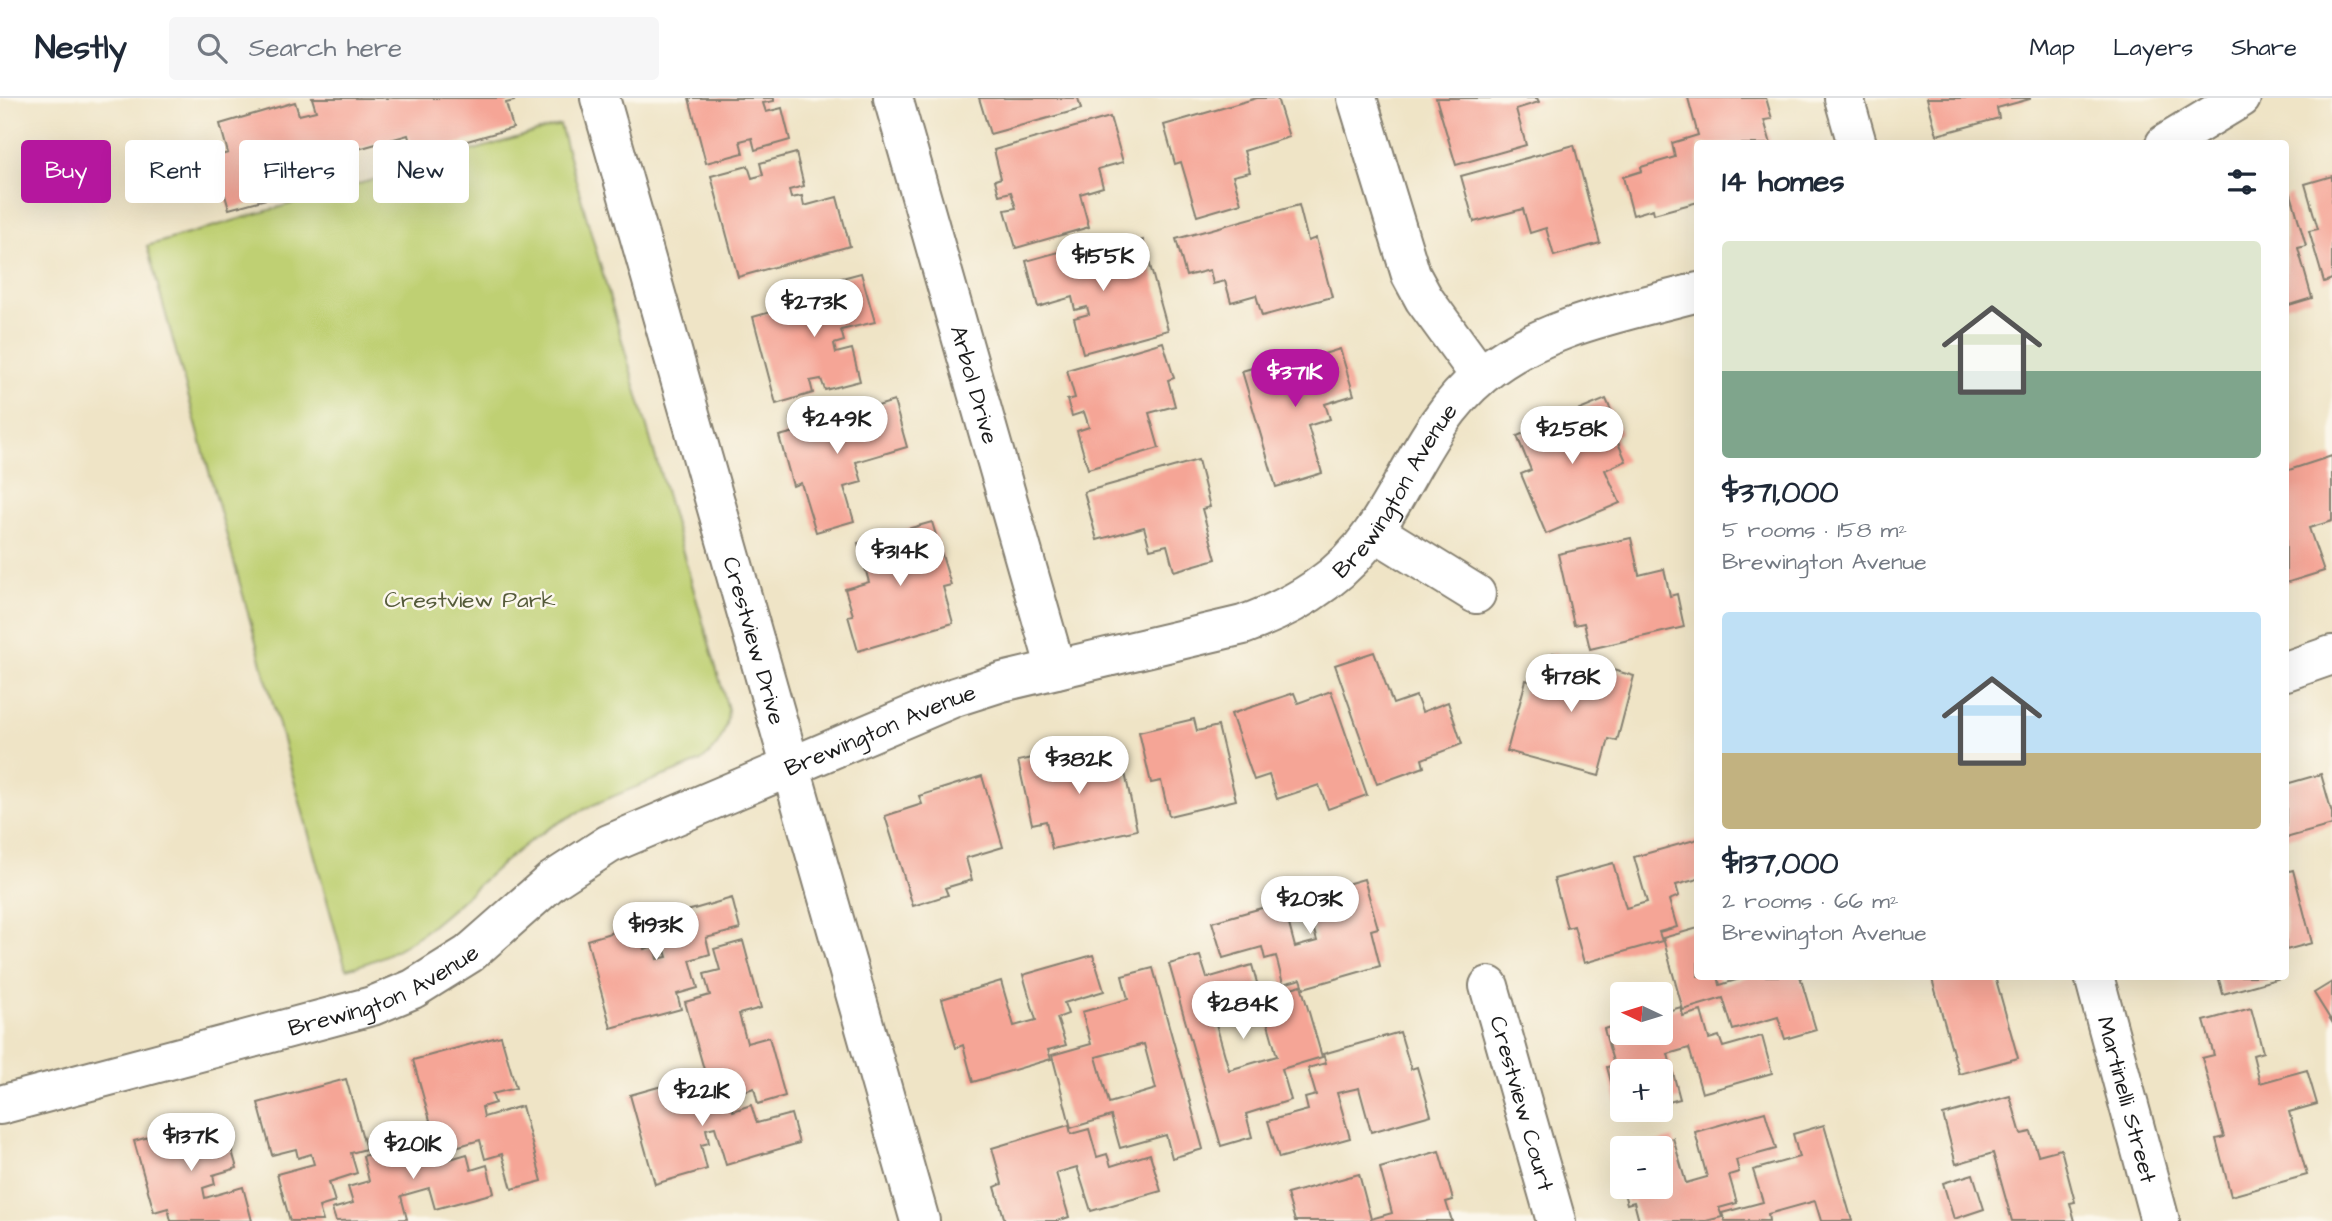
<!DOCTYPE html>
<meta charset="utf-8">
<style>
body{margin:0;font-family:"Architects Daughter",sans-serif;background:#f6f6f7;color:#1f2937;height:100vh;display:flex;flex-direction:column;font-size:26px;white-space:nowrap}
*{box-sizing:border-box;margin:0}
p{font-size:23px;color:#747a83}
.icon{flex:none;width:38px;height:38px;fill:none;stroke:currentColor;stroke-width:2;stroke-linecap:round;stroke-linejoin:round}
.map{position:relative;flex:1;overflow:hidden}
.details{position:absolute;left:1694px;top:42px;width:595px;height:840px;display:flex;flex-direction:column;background:#fff;border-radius:7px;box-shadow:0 7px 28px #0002}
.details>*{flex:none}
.hud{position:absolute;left:21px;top:42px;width:665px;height:63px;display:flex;gap:14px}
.needle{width:46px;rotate:274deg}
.fabs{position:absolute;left:1610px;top:884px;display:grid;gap:14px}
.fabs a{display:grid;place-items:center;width:63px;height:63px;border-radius:7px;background:#fff;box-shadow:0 7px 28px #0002;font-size:35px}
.price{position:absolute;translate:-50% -60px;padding:0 16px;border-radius:24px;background:#fff;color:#222;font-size:23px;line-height:46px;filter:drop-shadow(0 2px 4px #0008)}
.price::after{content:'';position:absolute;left:50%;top:42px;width:21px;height:16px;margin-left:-10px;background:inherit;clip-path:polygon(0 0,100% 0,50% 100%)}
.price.active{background:#b5179e;color:#fff}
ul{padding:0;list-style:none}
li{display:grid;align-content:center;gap:14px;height:371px;padding:0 28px}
li span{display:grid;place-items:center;height:217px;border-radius:7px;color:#555}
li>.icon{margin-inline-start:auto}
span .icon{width:126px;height:126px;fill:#fffc;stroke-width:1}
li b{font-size:30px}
h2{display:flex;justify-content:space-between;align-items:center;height:84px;padding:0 28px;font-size:30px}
.chip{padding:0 24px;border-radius:7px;background:#fff;box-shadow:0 7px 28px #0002;font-size:24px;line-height:63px}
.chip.active{background:#b5179e;color:#fff}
header{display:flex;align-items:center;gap:42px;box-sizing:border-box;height:98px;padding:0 35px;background:#fff;border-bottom:2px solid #e0e1e3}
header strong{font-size:33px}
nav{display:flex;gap:38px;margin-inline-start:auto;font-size:24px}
.search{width:490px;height:63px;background:#f6f6f7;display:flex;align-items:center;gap:18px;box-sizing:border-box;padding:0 24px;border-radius:7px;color:#747a83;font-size:26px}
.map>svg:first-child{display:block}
.green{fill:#bfd073;stroke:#6e7648;stroke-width:2}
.building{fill:#f5a596;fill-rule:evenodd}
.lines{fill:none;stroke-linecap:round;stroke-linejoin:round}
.minor-casing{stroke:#868071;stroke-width:42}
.minor{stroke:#fff;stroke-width:38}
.labels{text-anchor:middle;stroke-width:5;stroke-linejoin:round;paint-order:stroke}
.street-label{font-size:23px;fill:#1c1c1c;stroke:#fbf7ec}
.park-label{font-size:23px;fill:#555b3a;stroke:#fbf7ec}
</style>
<header>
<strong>Nestly</strong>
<div class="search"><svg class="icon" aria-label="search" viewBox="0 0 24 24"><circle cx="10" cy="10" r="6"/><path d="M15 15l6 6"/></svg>Search here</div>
<nav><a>Map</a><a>Layers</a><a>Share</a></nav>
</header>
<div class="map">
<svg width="2332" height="1123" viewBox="0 0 2332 1123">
<rect width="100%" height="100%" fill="#fbf7ec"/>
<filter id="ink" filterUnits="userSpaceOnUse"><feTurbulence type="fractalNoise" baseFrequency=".0143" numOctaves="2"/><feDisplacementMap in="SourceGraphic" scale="14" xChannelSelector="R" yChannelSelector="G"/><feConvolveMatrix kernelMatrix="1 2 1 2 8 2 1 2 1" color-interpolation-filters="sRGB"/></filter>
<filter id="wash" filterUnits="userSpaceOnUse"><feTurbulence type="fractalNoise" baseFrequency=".00686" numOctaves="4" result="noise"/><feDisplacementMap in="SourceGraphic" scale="28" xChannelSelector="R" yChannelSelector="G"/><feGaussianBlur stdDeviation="1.57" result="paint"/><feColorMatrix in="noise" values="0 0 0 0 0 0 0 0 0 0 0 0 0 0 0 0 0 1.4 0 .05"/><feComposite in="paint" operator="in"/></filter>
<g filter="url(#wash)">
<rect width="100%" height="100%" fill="#efe4c6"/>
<path class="green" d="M 560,27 L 728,611 C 727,634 719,649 701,663 C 647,686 585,705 536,739 C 469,785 431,851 346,871 L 147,148 Z"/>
<g id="blocks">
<g class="building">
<polygon points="312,0 513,0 514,3 506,5 513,30 414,58 408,37 337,57 334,45 340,72 287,87 276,48 263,51 277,98 229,111 214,59 228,55 220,26 295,4 299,17 316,13"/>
<polygon points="689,0 774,0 774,3 763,5 766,14 782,10 790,42 755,52 752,40 740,43 743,55 706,65"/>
<polygon points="979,0 1078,0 1081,11 990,36"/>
<polygon points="1257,0 1277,0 1289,39 1244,53 1250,74 1233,78 1241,105 1197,118 1181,64 1175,66 1164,27"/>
<polygon points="1436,0 1537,0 1539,4 1516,11 1526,47 1456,67"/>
<polygon points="1688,0 1766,0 1772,21 1764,22 1771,46 1698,46 1698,104 1654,116 1653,111 1633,117 1623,79 1642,73 1641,69 1675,59 1672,45 1698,37"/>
<polygon points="1927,0 2030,0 2030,1 1997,10 1999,20 1937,37"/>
<polygon points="1110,19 1123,64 1098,71 1103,89 1080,96 1089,129 1016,150 1005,112 1016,110 1011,94 999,97 995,82 1001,80 994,52"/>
<polygon points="1574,47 1600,145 1554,158 1546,130 1530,135 1523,111 1474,124 1461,78"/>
<polygon points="796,55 804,88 789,92 791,100 802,98 804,108 837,99 850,148 738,179 711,78 748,68 752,80 763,77 760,65"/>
<polygon points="2332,78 2332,181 2324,184 2309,133 2318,131 2305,86"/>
<polygon points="2291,96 2306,148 2298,150 2312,200 2286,208 2286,98"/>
<polygon points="1299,107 1308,143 1316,140 1332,199 1262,218 1256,197 1231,204 1225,183 1213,186 1210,172 1186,178 1176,141"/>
<polygon points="1143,142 1168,232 1083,255 1074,220 1089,216 1087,209 1075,212 1072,199 1038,209 1026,163 1073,150 1076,160"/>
<polygon points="861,175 875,224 841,232 844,243 834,246 836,255 852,251 860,283 825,292 821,281 810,283 813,295 776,306 753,219 820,200 816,187"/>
<polygon points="1163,244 1174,280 1168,282 1175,308 1149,315 1159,350 1088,371 1077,333 1089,329 1084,314 1072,318 1067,302 1075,300 1067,272"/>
<polygon points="1340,251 1354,297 1325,306 1330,321 1308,328 1322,375 1276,389 1242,273 1290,259 1291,266"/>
<polygon points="1606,301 1621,335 1615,338 1626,363 1605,372 1620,405 1546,436 1521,376 1531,372 1517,338"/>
<polygon points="894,303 907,349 856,364 862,384 844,389 854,423 816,434 801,385 793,388 779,338 795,334 791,321 829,310 832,322"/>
<polygon points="2332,358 2332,423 2309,430 2324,473 2286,485 2286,373"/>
<polygon points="1198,362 1210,409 1202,411 1216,461 1174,473 1167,447 1150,451 1144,429 1097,442 1084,394"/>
<polygon points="932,424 951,487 943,489 953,525 858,553 848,518 853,517 845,491 869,484 858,445"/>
<polygon points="1631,440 1639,477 1664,471 1670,498 1677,496 1684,529 1590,551 1584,525 1574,527 1558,456"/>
<polygon points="1374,554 1393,606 1416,598 1422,614 1448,604 1462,646 1422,661 1424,669 1377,686 1335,567"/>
<polygon points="1553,555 1634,578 1617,643 1609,641 1599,678 1507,653 1526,582 1535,585 1541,561 1551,563"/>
<polygon points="1331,593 1367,697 1328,711 1319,687 1277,701 1269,677 1254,682 1231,616 1294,595 1298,605"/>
<polygon points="1194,621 1197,633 1218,628 1236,702 1169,718 1161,683 1151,685 1139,634"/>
<polygon points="1082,650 1084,658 1120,651 1137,732 1052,751 1046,723 1032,726 1018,663"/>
<polygon points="2321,676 2332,715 2332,727 2286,740 2286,686"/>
<polygon points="982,678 1003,749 966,760 972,782 945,790 948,797 913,808 885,718 922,706 919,698"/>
<polygon points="1698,741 1698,781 1676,787 1679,798 1669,802 1677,829 1659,834 1662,843 1584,865 1574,828 1567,830 1554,781 1613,765 1626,810 1647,804 1634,759"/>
<polygon points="2293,772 2312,845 2286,852 2286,774"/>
<polygon points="1364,781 1378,830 1371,832 1380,868 1304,890 1301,881 1283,886 1276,858 1265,861 1262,849 1223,860 1212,824 1283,804 1295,849 1317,843 1304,798"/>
<polygon points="732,800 740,831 706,840 710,856 690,862 698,890 677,896 681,911 611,930 587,842 637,827 644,851 654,848 657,861 667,859 656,822"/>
<polygon points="1698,830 1698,878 1718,878 1720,887 1749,878 1800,878 1816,932 1785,941 1778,919 1733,932 1723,900 1683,912 1663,840"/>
<polygon points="743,843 761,910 739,916 747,945 769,939 785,998 758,1006 754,990 738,995 733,975 707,982 685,904 710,897 704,876 720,872 714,851"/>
<polygon points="1093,857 1104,893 1064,905 1068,916 1057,920 1066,947 1048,952 1051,961 973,984 963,947 956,950 942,901 1001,883 1014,928 1036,922 1023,877"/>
<path d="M 1200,858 L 1207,880 L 1252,867 L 1261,899 L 1301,887 L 1322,959 L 1282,971 L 1291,1002 L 1246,1016 L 1252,1039 L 1221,1048 L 1169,866 ZM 1264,912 L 1277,958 L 1229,972 L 1216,926 Z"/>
<path d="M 1153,870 L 1203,1051 L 1172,1060 L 1166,1037 L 1120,1050 L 1111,1018 L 1071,1030 L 1052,957 L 1091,946 L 1082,914 L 1128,901 L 1122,878 ZM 1144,946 L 1156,991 L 1109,1005 L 1096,959 Z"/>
<polygon points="1939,878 1995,878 2018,960 1959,976 1932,881"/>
<polygon points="2218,878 2283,878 2284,879 2223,896"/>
<polygon points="2332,884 2332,924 2314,895"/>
<polygon points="1681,909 1683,918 1701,913 1709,941 1719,938 1723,949 1762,938 1772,975 1702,995 1689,950 1668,956 1680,1001 1661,1006 1661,973 1622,973 1622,1012 1640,1012 1620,1018 1607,969 1614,967 1604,931 1622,926 1622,934 1661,934 1661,915"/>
<polygon points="2251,910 2263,954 2253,957 2260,985 2307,972 2317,1006 2289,1014 2307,1077 2231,1098 2216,1041 2224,1039 2202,960 2214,957 2204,923"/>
<polygon points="1400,934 1411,971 1417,969 1431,1017 1371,1034 1359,990 1337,995 1350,1040 1279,1060 1268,1023 1308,1012 1305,1000 1316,997 1308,970 1326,965 1323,956"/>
<polygon points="501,938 516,990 492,996 495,1005 482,1009 484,1019 522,1008 542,1083 512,1091 502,1056 485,1061 480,1042 452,1050 446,1029 433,1033 413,962"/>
<polygon points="701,977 704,991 725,985 733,1013 751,1007 757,1025 791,1016 799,1045 726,1067 715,1029 706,1031 709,1045 701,1047 707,1071 655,1086 630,997"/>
<polygon points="346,981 366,1051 351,1055 357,1075 329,1084 335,1104 319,1109 323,1123 290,1123 277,1076 314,1066 311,1056 298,1060 296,1051 272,1057 258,1005"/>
<polygon points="2010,998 2021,1036 2031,1034 2038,1057 2061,1051 2075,1104 2070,1105 2075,1123 2012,1123 1993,1055 1956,1066 1943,1017"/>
<polygon points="1765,1014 1776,1051 1736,1062 1739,1074 1729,1077 1737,1105 1719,1110 1722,1119 1706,1123 1639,1123 1634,1104 1627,1106 1622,1088 1661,1088 1661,1050 1641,1049 1673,1040 1686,1085 1707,1079 1695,1034"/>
<polygon points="222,1019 237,1070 213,1077 215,1086 203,1090 205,1100 243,1089 252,1123 171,1123 168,1110 154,1114 134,1043"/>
<polygon points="1069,1027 1071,1036 1089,1031 1097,1059 1107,1056 1111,1068 1150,1056 1161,1093 1091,1113 1077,1069 1056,1075 1069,1119 1057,1123 1005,1123 995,1089 1002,1086 992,1050"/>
<polygon points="1824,1027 1852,1123 1821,1123 1815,1103 1768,1116 1769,1123 1725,1123 1722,1115 1763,1104 1753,1072 1799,1059 1793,1036"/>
<polygon points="440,1036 447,1062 467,1056 471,1072 487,1067 494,1095 435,1111 429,1090 401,1098 407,1121 336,1123 332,1111 353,1105 348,1089 369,1083 363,1058"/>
<polygon points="1439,1053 1453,1102 1446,1104 1452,1123 1295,1123 1287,1096 1359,1076 1371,1121 1392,1115 1380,1070"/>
<polygon points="1622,1055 1622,1085 1621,1086 1613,1057"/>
<polygon points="1973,1076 1984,1111 1954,1121 1943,1085"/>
</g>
</g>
</g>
<g filter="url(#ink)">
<use href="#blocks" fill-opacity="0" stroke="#868071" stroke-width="2"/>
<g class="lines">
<g class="minor-casing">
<g id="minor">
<path id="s1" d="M 600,0 L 920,1123"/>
<path id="s2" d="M 893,0 L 1056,571"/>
<polyline points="1357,0 1411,177 1424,201 1480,278"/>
<polyline points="1844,0 1857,46"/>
<polyline points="2165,46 2241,0"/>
<polyline points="1374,433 1476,496"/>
<polyline points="2286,573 2332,557"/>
<path id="s3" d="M 2094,878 L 2160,1123"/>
<path id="s4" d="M 1489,888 L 1556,1123"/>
<path id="s5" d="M 0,1007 L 372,908 L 413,891 L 469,856 L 552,783 L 609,746 L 955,599 L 1002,584 L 1243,527 C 1296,508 1342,480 1374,433 C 1410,380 1431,319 1482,277 C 1541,228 1625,214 1698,194"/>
</g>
</g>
<use href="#minor" class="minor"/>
</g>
</g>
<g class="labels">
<g class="street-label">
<text dy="8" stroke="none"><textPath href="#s2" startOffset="298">Arbol Drive</textPath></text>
<text dy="8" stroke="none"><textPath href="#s5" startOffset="1556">Brewington Avenue</textPath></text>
<text dy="8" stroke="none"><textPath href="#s1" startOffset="564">Crestview Drive</textPath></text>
<text dy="8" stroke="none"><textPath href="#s5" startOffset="968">Brewington Avenue</textPath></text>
<text dy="8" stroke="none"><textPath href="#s5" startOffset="401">Brewington Avenue</textPath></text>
<text dy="8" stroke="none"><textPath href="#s3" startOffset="128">Martinelli Street</textPath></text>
<text dy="8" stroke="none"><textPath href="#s4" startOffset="122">Crestview Court</textPath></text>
</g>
<g class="park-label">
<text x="470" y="509">Crestview Park</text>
</g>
</g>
</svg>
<div class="fabs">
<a><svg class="needle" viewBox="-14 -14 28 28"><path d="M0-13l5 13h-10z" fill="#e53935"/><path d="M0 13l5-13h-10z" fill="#747a83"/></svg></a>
<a>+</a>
<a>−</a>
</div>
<b class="price" style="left:1103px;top:195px">$155K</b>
<b class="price" style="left:814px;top:241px">$273K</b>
<b class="price active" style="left:1295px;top:311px">$371K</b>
<b class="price" style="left:837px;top:358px">$249K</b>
<b class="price" style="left:1572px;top:368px">$258K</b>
<b class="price" style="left:900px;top:490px">$314K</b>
<b class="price" style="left:1571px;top:616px">$178K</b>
<b class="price" style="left:1079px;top:698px">$382K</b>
<b class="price" style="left:1310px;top:838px">$203K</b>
<b class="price" style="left:656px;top:864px">$193K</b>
<b class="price" style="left:1243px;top:943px">$284K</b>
<b class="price" style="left:702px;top:1030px">$221K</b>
<b class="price" style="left:191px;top:1075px">$137K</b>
<b class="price" style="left:413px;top:1083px">$201K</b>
<div class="hud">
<a class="chip active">Buy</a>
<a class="chip">Rent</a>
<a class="chip">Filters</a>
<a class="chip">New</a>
</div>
<section class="details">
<h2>14 homes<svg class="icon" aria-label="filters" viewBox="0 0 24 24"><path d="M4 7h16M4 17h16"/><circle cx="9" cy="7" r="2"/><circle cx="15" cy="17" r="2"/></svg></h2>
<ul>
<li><span style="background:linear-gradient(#dfe7d0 60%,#7fa58c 0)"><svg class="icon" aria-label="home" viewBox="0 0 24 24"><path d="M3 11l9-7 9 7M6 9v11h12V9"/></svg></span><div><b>$371,000</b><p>5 rooms · 158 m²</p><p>Brewington Avenue</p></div></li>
<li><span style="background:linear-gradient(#bfe0f5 65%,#c2b280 0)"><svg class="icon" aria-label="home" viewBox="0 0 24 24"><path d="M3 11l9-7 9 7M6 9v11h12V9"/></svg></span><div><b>$137,000</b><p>2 rooms · 66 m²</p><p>Brewington Avenue</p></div></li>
</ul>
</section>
</div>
